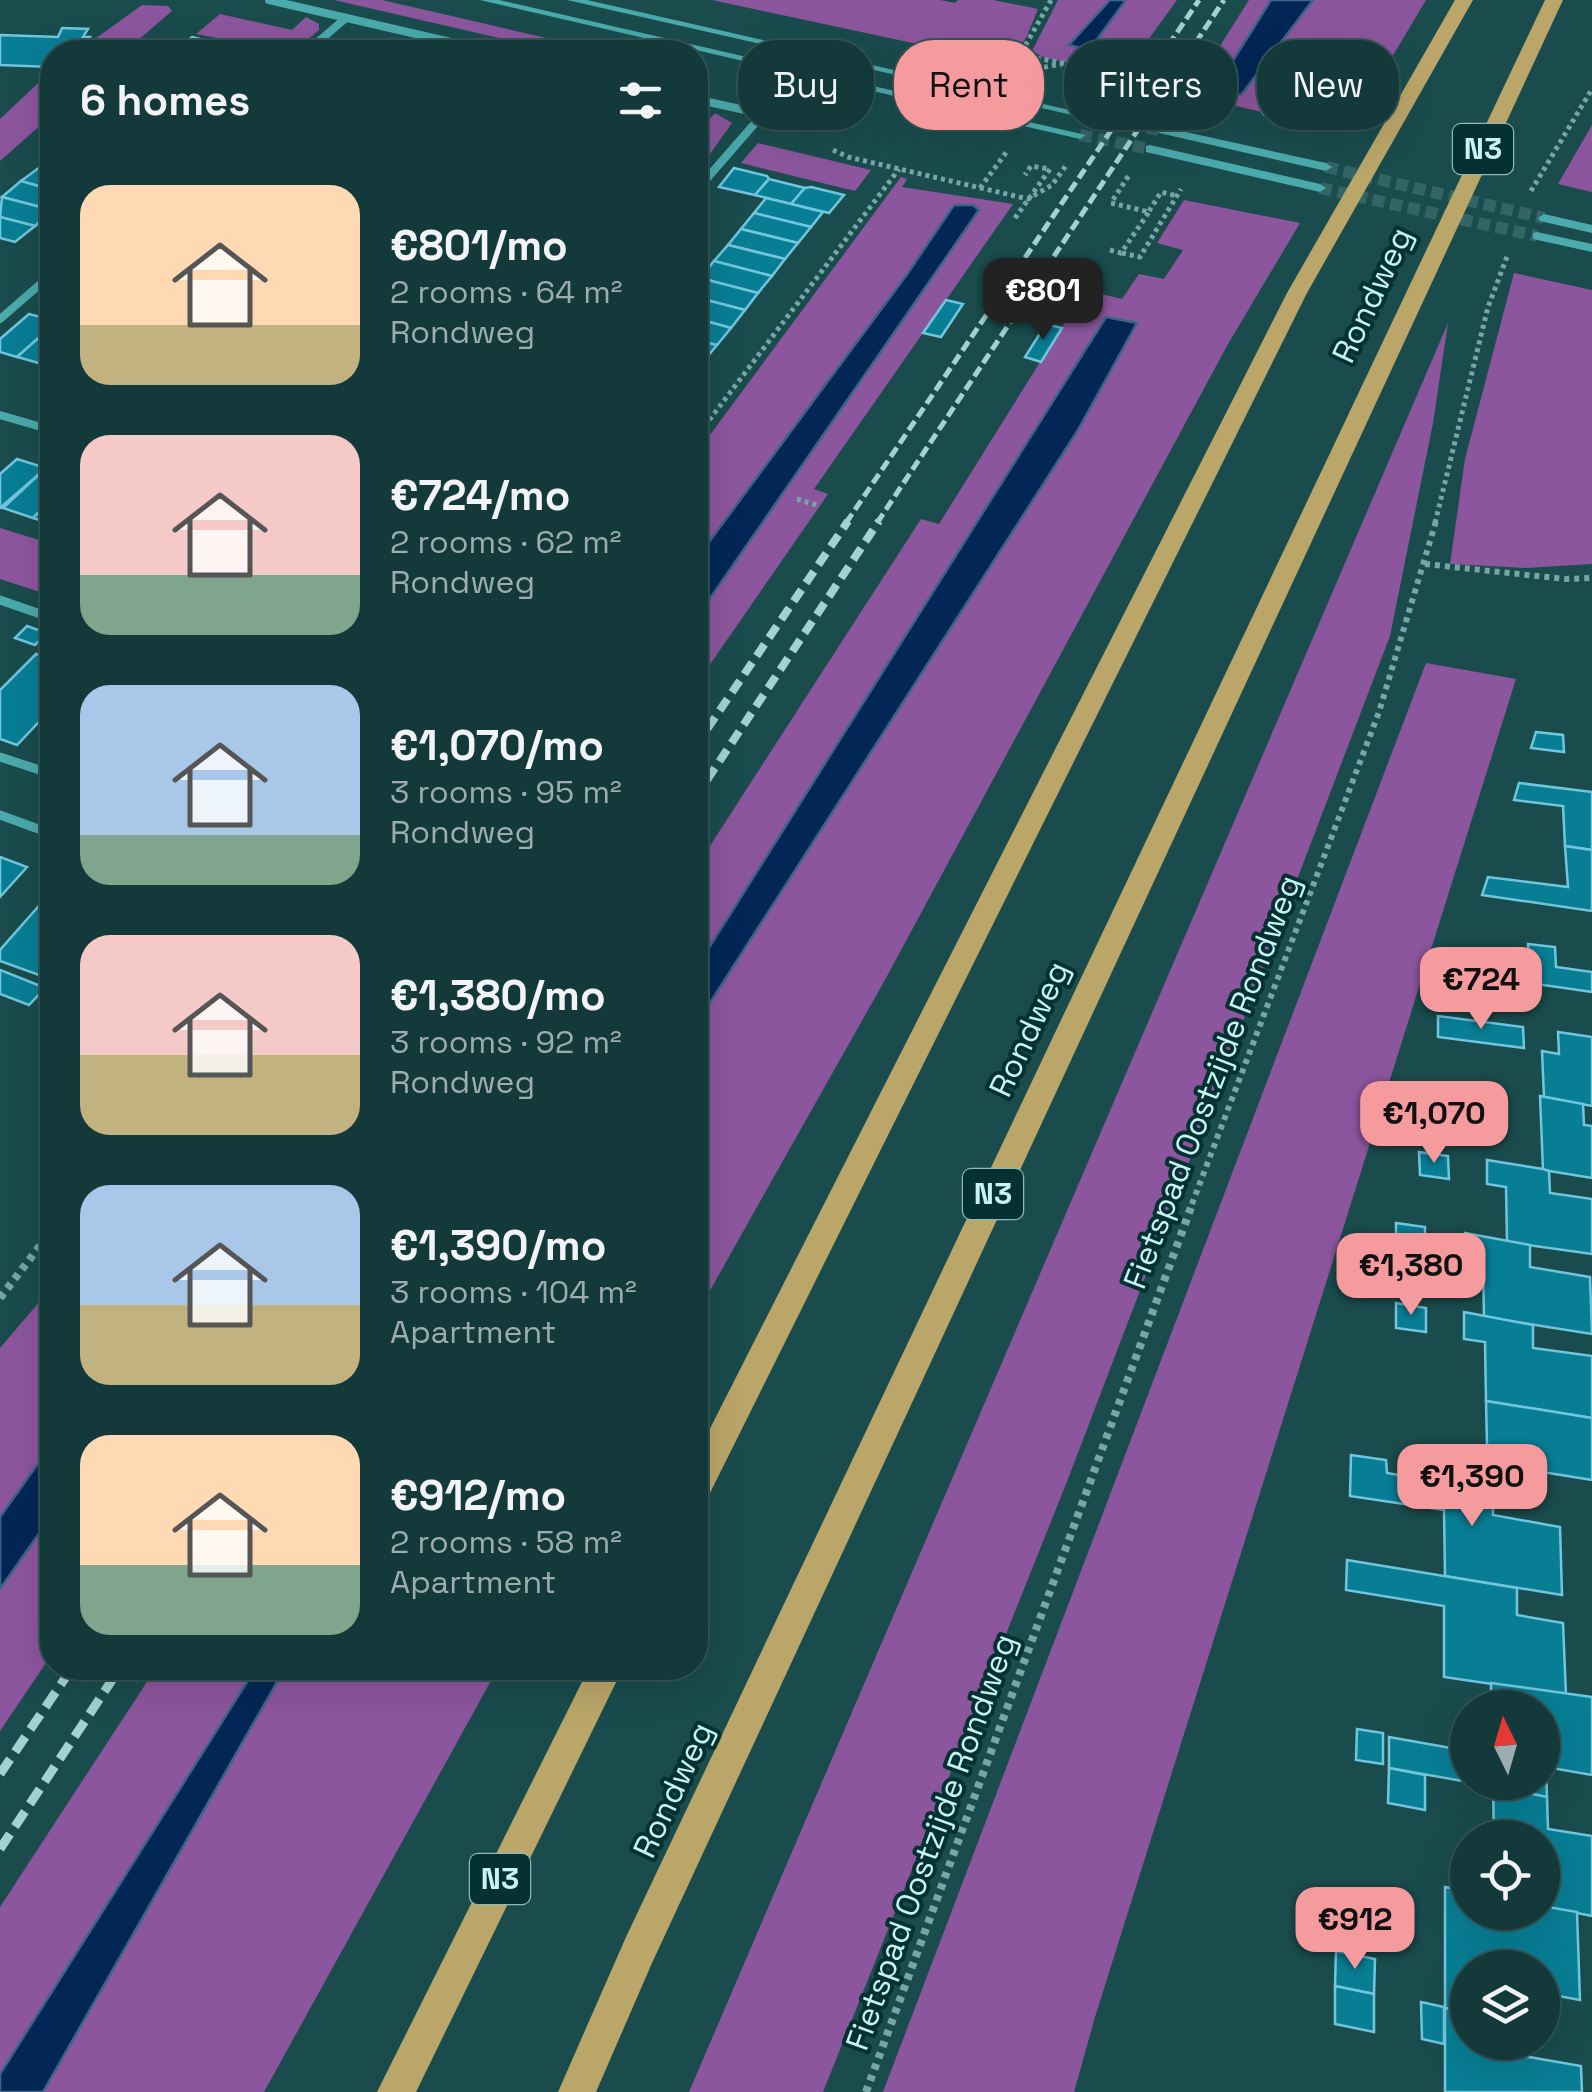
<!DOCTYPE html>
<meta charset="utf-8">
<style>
body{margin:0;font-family:"Space Grotesk",sans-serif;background:#1d4042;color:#f1f3f6;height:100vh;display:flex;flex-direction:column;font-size:38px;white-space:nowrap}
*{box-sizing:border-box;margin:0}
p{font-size:32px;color:#9dacaf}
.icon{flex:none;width:55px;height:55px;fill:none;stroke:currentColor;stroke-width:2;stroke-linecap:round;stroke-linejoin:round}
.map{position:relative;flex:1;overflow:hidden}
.side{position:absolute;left:40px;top:40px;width:668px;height:1640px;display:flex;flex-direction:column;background:#14393a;border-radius:40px;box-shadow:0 10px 40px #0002,0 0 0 2px #335354}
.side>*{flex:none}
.guide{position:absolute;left:738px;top:40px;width:702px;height:90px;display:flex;gap:20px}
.needle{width:65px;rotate:355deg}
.fabs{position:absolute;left:1450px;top:1690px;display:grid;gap:20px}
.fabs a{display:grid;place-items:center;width:110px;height:110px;border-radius:50%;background:#14393a;box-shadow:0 10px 40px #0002,0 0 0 2px #335354;font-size:50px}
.price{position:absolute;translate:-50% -85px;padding:0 22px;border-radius:20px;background:#f59b9e;color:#111;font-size:32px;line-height:65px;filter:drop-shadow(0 2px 5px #0008)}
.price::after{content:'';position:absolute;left:50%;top:60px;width:30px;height:22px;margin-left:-15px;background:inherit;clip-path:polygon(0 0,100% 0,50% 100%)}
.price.on{background:#222;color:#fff}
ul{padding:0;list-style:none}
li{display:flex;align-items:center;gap:30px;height:250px;padding:0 40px}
li span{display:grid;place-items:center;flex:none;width:280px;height:200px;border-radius:30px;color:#555}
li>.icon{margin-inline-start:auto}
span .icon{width:120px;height:120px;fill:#fffc;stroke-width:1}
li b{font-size:42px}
h2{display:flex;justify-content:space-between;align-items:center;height:120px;padding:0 40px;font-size:42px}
.chip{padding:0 35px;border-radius:40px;background:#14393a;box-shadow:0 10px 40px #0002,0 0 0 2px #335354;font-size:35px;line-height:90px}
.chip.on{background:#f59b9e;color:#111}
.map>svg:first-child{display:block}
.green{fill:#8c569e}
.water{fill:#022757;stroke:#3d6486;stroke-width:2.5}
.building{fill:#087e95;stroke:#71c6dd;stroke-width:2.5}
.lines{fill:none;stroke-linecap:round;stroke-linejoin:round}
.tertiary-tunnel{stroke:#346566;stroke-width:12;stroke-dasharray:12 6;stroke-linecap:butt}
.path-far2{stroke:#77a6a6;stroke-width:5;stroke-dasharray:4 4;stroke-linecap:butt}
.path-far1{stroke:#77a6a6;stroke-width:6;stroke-dasharray:5 5;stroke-linecap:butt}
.path{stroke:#77a6a6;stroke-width:8;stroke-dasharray:6 6;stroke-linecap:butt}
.minor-far1{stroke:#4baaac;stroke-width:8}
.minor{stroke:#4baaac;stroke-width:9}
.tertiary{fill:#4baaac;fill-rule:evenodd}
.trunk{fill:#baa668;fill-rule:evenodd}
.rail-far2{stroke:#a4d1d1;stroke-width:5;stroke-dasharray:11 5;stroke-linecap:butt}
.rail-far1{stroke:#a4d1d1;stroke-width:8;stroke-dasharray:14 8;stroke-linecap:butt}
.rail{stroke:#a4d1d1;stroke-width:9;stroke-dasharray:18 9;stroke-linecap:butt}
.labels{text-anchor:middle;stroke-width:8;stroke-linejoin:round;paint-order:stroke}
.shield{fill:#063132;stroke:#8eb9b9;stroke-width:2.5}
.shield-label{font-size:30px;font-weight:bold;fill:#c8f3f3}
.street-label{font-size:32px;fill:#c8f3f3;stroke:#063132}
</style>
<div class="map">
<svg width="1592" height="2092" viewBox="0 0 1592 2092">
<rect width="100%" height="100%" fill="#1a4c4d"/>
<g class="green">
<polygon points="334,0 382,0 555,40 547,49"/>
<polygon points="712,0 940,0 955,3 958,0 993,0 1038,9 1026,38 1006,63"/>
<polygon points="1058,0 1110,0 1070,45 1089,50 1126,0 1177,0 1124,73 1045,58 1032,51"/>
<polygon points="1249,0 1271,0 1219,83 1224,93 1241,94 1313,0 1426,0 1348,131 1287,116 1289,110 1268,105 1262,112 1189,95"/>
<polygon points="142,5 168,6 172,11 124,52 77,52"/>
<polygon points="220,14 292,30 306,17 319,24 319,30 293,52 196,34"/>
<polygon points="52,70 52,115 0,161 0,119"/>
<polygon points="715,113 732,123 707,158 695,155 695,125 702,127"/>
<polygon points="1592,125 1592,192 1558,184"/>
<polygon points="758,143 871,170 855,191 741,163"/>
<polygon points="901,177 907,179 902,187 1013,204 814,489 828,494 695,686 695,620 978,210 973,206 954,205 908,273 695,560 695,455"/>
<polygon points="1184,200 1300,223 1228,344 886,978 695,1317 695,1026 1078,430 1137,323 1106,318 695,970 695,869 921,519 939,524 1085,290 1122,299 1139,274 1164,279 1183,250 1157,243"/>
<polygon points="1514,273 1592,290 1592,564 1526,568 1450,564 1465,459"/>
<polygon points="1448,323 1433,423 1390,636 1068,1479 823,2092 689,2092"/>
<polygon points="0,528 52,544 52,596 0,579"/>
<polygon points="1426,663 1516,679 1095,2017 1074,2092 883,2092"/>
<polygon points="52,1287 52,1444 0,1517 0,1348"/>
<polygon points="52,1515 52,1654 0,1731 0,1589"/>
<polygon points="156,1668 256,1668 0,2074 0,1907"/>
<polygon points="285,1668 498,1668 264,2092 43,2092"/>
</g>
<g class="water">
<polygon points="1110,0 1126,0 1089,50 1069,45"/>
<polygon points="1271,0 1313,0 1241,95 1224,93 1219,83"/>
<polygon points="954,205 973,205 979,210 695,620 695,561 908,273"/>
<polygon points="1106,317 1137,323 1078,430 695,1026 695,970"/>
<polygon points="52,1444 52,1515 0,1589 0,1517"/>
<polygon points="256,1668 285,1668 43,2092 0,2092 0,2074"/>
</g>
<g class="building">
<polygon points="62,28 88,29 83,37 90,37 81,52 52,52 52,67 0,65 0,35 58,37"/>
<polygon points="192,37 220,44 221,47 214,52 173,52"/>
<polygon points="40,167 52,170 52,190 21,181"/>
<polygon points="734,168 767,176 769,179 755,195 719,187"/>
<polygon points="769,179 805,188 791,204 755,195"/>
<polygon points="21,181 52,190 52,210 2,197"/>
<polygon points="811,187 844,195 829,213 791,204 805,188"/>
<polygon points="2,197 52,210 52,211 35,226 0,217"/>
<polygon points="766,198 791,204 823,212 811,227 754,213"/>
<polygon points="754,213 811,227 798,243 741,229"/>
<polygon points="0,217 35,226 15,242 0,238"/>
<polygon points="741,229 798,243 785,259 728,245"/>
<polygon points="728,245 785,259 772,276 714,261"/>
<polygon points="714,261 772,276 758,293 700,278"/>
<polygon points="700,278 758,293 745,310 695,297 695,284"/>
<polygon points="695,297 745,310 731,328 695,318"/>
<polygon points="946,300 963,304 941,337 923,333"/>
<polygon points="29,314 52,320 52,326 17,357 0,352 0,339"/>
<polygon points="695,318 731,328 717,345 695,340"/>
<polygon points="1046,324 1062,328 1041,362 1025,357"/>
<polygon points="52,326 52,359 46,365 17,357"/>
<polygon points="695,340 717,345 702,363 695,361"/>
<polygon points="17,459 46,468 0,508 0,474"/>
<polygon points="46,468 52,470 52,499 33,518 3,508"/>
<polygon points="52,499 52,524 33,518"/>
<polygon points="27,626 47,633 35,645 15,638"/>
<polygon points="36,654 52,659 52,708 17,745 0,739 0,690"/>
<polygon points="1536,732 1563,735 1564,752 1531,748"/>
<polygon points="1519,783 1592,792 1592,850 1565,846 1563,806 1514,800"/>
<polygon points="1565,846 1592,850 1592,911 1482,895 1488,877 1568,887"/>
<polygon points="0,857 27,867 0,897"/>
<polygon points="52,891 52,976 50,979 0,961 0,950"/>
<polygon points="1528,944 1555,947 1556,967 1592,972 1592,992 1529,983"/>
<polygon points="0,970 43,987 45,988 29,1005 0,994"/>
<polygon points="1438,1016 1523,1027 1524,1048 1438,1037"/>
<polygon points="1558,1032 1592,1037 1592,1106 1544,1097 1542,1051 1559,1054"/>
<polygon points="1458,1086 1487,1091 1487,1113 1459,1109"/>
<polygon points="1540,1096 1583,1104 1584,1125 1592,1126 1592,1178 1543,1170"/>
<polygon points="1419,1152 1448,1156 1449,1179 1420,1175"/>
<polygon points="1487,1160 1543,1169 1549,1171 1550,1193 1592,1199 1592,1254 1507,1242 1506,1187 1487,1184"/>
<polygon points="1396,1223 1425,1227 1425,1253 1396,1247"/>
<polygon points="1465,1233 1530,1245 1530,1267 1590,1277 1592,1334 1484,1317 1483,1260 1465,1258"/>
<polygon points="1396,1303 1426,1308 1426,1332 1396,1328"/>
<polygon points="1464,1312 1533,1325 1533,1348 1592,1356 1592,1418 1486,1401 1485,1342 1464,1339"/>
<polygon points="1486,1401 1592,1418 1592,1480 1536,1471 1536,1498 1488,1489"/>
<polygon points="1351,1455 1386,1460 1387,1473 1493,1491 1493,1515 1560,1527 1562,1595 1445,1576 1444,1510 1350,1496"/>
<polygon points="1347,1560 1517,1588 1517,1615 1563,1623 1566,1695 1444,1677 1444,1606 1346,1590"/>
<polygon points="1491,1683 1592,1697 1592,1775 1546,1767 1547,1797 1470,1782 1542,1782 1542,1708 1491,1708"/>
<polygon points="1357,1729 1383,1733 1383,1764 1356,1760"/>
<polygon points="1389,1737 1468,1751 1468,1782 1389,1768"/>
<polygon points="1389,1768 1425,1775 1425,1810 1388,1803"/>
<polygon points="1493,1786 1547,1797 1548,1829 1592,1836 1592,1916 1542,1906 1542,1838 1494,1838"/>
<polygon points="1445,1887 1468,1891 1468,1912 1542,1912 1542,1906 1577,1912 1580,2000 1542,1993 1542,1968 1468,1968 1468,2012 1445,2008"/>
<polygon points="1336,1951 1375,1959 1374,1994 1335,1986"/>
<polygon points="1335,1986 1374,1994 1374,2032 1335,2024"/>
<polygon points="1421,2002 1444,2007 1444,2044 1422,2039"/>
<polygon points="1445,2008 1468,2012 1468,2042 1506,2042 1506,2053 1581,2066 1582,2092 1445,2092"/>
</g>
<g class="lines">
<g class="tertiary-tunnel">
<polyline points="1094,117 1163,131"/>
<polyline points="1080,135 1150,149"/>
<polyline points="1326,167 1544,218"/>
<polyline points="1320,188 1537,236"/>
</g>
<g class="path-far2">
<polyline points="1051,0 1020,55 1128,75 1115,97"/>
<polyline points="1008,67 1014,60 1046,67 1062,64"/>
<polyline points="1262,114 1271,108 1282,111 1275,124"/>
<polyline points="833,150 848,157 1028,199 1052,185 1067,164"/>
<polyline points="980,188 1008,150"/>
<polyline points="1531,191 1592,89"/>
<polyline points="1149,211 1161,192 1177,196"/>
<polyline points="1015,218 1050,169 1031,166 1025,175"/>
<polyline points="1110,250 1121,253 1149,212 1111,203 1129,175"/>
<polyline points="1122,253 1140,257 1181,189"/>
<polyline points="695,439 899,169"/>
<polyline points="797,499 820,506"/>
<polyline points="1435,523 1488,307 1508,254"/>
</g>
<g class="path-far1">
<polyline points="1425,564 1565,579 1592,578"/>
<polyline points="1192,1204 1379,712 1436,521"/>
</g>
<g class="path">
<polyline points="0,1298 52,1230"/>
<polyline points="866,2092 1193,1202"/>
</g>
<g class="minor-far1">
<polyline points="269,0 494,52"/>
<polyline points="306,52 346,18"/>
<polyline points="695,99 763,114 695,192"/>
<polyline points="0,319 52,274"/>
<polyline points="0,415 52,430"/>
</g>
<g class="minor">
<polyline points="0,600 52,618"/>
<polyline points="0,757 52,774"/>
<polyline points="0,815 52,834"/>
</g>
<g class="tertiary">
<polygon points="480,0 499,0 1086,135 1080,139"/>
<polygon points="567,0 587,0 1100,117 1094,120"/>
<polygon points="1163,127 1326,163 1332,167 1326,171 1159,133 1157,131"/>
<polygon points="1150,145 1320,184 1326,188 1320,192 1146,152 1146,146"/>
<polygon points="1544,214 1592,225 1592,233 1540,221 1538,218"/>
<polygon points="1537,232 1592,244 1592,252 1533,239 1533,233"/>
</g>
<g class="trunk">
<polygon points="1455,0 1473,0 1307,293 706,1501 695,1506 695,1458 1287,293"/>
<polygon points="1545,0 1563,0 652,1963 596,2092 558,2092 626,1937"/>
<polygon points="589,1668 623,1668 416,2092 377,2092"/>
</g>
<g class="rail-far2">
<polyline points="846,523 1199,0"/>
<polyline points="877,523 1224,0"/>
</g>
<g class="rail-far1">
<polyline points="695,747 848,521"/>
<polyline points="695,798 879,521"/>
</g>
<g class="rail">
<polyline points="0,1774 72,1668"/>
<polyline points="0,1849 120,1668"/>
</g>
</g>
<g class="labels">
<g class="shield">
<rect x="1453" y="124" width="60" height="50" rx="8"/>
<rect x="963" y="1169" width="60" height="50" rx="8"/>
<rect x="470" y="1854" width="60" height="50" rx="8"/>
</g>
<g class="shield-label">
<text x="1483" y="159">N3</text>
<text x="993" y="1204">N3</text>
<text x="500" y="1889">N3</text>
</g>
<g class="street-label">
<text transform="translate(1372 295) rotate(-65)" y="11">Rondweg</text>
<text transform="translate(1029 1029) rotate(-65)" y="11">Rondweg</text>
<text transform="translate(1212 1082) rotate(-69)" y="11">Fietspad Oostzijde Rondweg</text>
<text transform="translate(673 1790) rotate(-65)" y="11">Rondweg</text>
<text transform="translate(931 1842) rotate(-70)" y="11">Fietspad Oostzijde Rondweg</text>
</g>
</g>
</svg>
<div class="fabs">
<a><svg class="needle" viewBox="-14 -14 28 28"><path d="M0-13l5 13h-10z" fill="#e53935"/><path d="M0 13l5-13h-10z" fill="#9dacaf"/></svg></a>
<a><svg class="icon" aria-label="locate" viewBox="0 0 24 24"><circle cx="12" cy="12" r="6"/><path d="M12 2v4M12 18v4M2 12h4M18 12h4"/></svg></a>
<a><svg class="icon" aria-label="layers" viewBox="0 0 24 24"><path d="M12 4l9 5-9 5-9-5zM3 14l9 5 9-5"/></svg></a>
</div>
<b class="price on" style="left:1043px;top:343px">€801</b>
<b class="price" style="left:1481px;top:1032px">€724</b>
<b class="price" style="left:1434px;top:1166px">€1,070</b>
<b class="price" style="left:1411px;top:1318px">€1,380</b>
<b class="price" style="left:1472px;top:1529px">€1,390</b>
<b class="price" style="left:1355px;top:1972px">€912</b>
<div class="guide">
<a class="chip">Buy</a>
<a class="chip on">Rent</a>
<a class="chip">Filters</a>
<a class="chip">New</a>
</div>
<section class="side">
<h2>6 homes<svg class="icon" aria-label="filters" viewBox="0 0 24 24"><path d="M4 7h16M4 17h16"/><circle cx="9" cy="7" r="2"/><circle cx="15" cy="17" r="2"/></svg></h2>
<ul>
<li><span style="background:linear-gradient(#ffd9b3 70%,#c2b280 0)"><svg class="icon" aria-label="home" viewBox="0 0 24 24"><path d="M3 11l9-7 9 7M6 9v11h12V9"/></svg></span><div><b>€801/mo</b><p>2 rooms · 64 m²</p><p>Rondweg</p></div></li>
<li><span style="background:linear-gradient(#f6c9c9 70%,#7fa58c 0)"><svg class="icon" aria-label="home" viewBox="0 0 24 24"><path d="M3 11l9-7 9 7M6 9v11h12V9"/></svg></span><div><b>€724/mo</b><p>2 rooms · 62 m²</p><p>Rondweg</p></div></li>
<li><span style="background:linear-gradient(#a9c7e8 75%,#7fa58c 0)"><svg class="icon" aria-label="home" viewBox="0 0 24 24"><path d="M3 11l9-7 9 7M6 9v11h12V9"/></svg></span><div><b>€1,070/mo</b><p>3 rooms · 95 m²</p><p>Rondweg</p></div></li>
<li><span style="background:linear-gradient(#f6c9c9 60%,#c2b280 0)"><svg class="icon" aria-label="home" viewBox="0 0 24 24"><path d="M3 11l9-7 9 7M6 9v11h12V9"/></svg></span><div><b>€1,380/mo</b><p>3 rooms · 92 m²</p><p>Rondweg</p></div></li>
<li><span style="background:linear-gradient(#a9c7e8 60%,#c2b280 0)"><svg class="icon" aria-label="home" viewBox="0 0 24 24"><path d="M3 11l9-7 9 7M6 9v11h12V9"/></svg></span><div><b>€1,390/mo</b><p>3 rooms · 104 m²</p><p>Apartment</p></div></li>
<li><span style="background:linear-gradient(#ffd9b3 65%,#7fa58c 0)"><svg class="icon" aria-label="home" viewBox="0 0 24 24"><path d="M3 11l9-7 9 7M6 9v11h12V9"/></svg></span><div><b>€912/mo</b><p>2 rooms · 58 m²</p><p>Apartment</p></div></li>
</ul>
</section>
</div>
